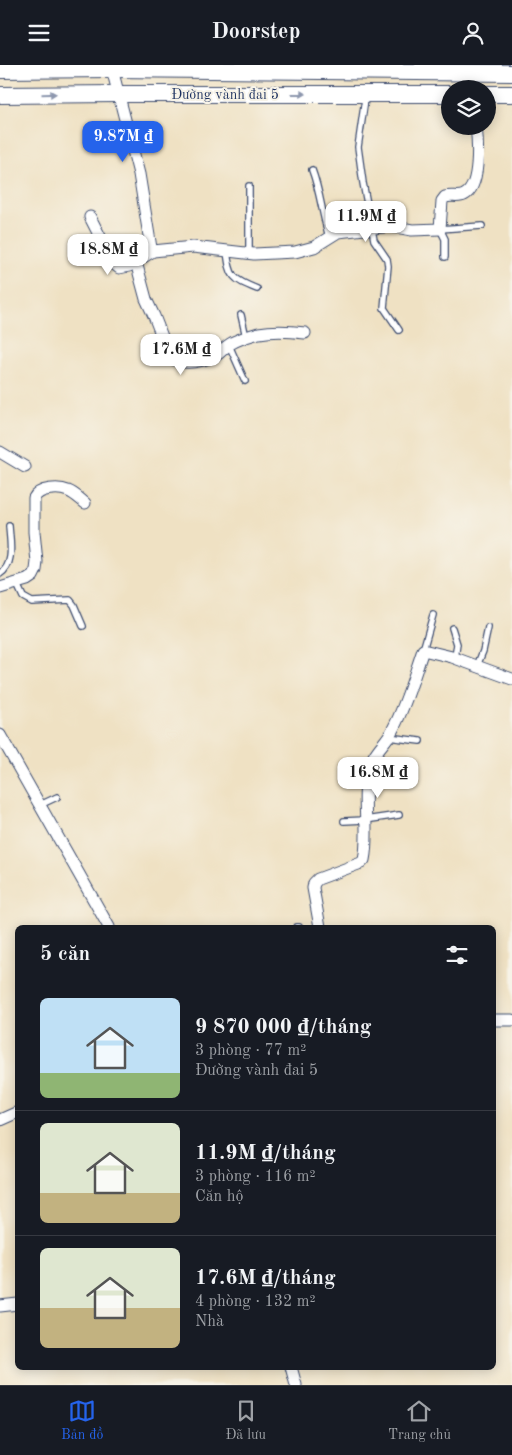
<!DOCTYPE html>
<html lang="vi">
<meta charset="utf-8">
<style>
body{margin:0;font-family:"Old Standard TT",serif;background:#20242c;color:#f1f3f6;height:100vh;display:flex;flex-direction:column;font-size:19px;white-space:nowrap}
*{box-sizing:border-box;margin:0}
p{font-size:16px;color:#9ea1a6}
.icon{flex:none;width:28px;height:28px;fill:none;stroke:currentColor;stroke-width:2;stroke-linecap:round;stroke-linejoin:round}
.map{position:relative;flex:1;overflow:hidden}
.drawer{position:absolute;left:15px;top:860px;width:481px;height:445px;display:flex;flex-direction:column;background:#171b24;border-radius:8px;box-shadow:0 2px 12px #0003}
.drawer>*{flex:none}
.fabs{position:absolute;left:441px;top:15px;display:grid;gap:10px}
.fabs a{display:grid;place-items:center;width:55px;height:55px;border-radius:50%;background:#171b24;box-shadow:0 2px 12px #0003;font-size:25px}
.price{position:absolute;translate:-50% -42px;padding:0 11px;border-radius:10px;background:#fff;color:#222;font-size:16px;line-height:32px;filter:drop-shadow(0 1px 2px #0008)}
.price::after{content:'';position:absolute;left:50%;top:30px;width:15px;height:11px;margin-left:-8px;background:inherit;clip-path:polygon(0 0,100% 0,50% 100%)}
.price.current{background:#2563eb;color:#fff}
ul{padding:0;list-style:none}
li{display:flex;align-items:center;gap:15px;height:125px;padding:0 25px}
li+li{border-top:1px solid #363941}
li span{display:grid;place-items:center;flex:none;width:140px;height:100px;border-radius:8px;color:#555}
li>.icon{margin-inline-start:auto}
span .icon{width:60px;height:60px;fill:#fffc;stroke-width:1}
li b{font-size:21px}
h2{display:flex;justify-content:space-between;align-items:center;height:60px;padding:0 25px;font-size:21px}
header{display:flex;justify-content:space-between;align-items:center;height:65px;padding:0 25px;background:#171b24;font-size:22px;font-weight:700}
.tabs{display:flex;justify-content:space-around;align-items:center;height:70px;border-top:1px solid #363941;background:#171b24;font-size:14px;color:#9ea1a6}
.tabs a{display:grid;justify-items:center;gap:2px}
.tabs .current{color:#2563eb}
.map>svg:first-child{display:block}
.lines{fill:none;stroke-linecap:round;stroke-linejoin:round}
.lane-casing{stroke:#3b4a6d;stroke-width:8}
.street-casing{stroke:#3b4a6d;stroke-width:13}
.secondary-casing{stroke:#3b4a6d;stroke-width:18}
.lane{stroke:#fff;stroke-width:5.5}
.street{stroke:#fff;stroke-width:11}
.secondary{stroke:#fff;stroke-width:16}
.oneway{fill:#8d97ae}
.labels{text-anchor:middle;stroke-width:4;stroke-linejoin:round;paint-order:stroke}
.street-label{font-size:14px;fill:#1b2f5e;stroke:#f7f3e8}
</style>
<header><svg class="icon" aria-label="menu" viewBox="0 0 24 24"><path d="M4 6h16M4 12h16M4 18h16"/></svg>Doorstep<svg class="icon" aria-label="person" viewBox="0 0 24 24"><circle cx="12" cy="8" r="4"/><path d="M4 21q1-7 8-7t8 7"/></svg></header>
<div class="map">
<svg width="512" height="1320" viewBox="0 0 512 1320">
<rect width="100%" height="100%" fill="#f7f3e8"/>
<filter id="ink" filterUnits="userSpaceOnUse"><feTurbulence type="fractalNoise" baseFrequency=".02" numOctaves="2"/><feDisplacementMap in="SourceGraphic" scale="10" xChannelSelector="R" yChannelSelector="G"/><feConvolveMatrix kernelMatrix="1 2 1 2 8 2 1 2 1" color-interpolation-filters="sRGB"/></filter>
<filter id="wash" filterUnits="userSpaceOnUse"><feTurbulence type="fractalNoise" baseFrequency=".0096" numOctaves="4" result="noise"/><feDisplacementMap in="SourceGraphic" scale="20" xChannelSelector="R" yChannelSelector="G"/><feGaussianBlur stdDeviation="1.12" result="paint"/><feColorMatrix in="noise" values="0 0 0 0 0 0 0 0 0 0 0 0 0 0 0 0 0 1.4 0 .05"/><feComposite in="paint" operator="in"/></filter>
<g filter="url(#wash)">
<rect width="100%" height="100%" fill="#efe1c3"/>
</g>
<g filter="url(#ink)">
<g class="lines">
<g class="lane-casing">
<g id="lane">
<polyline points="365,34 358,82 363,118 374,175 387,194 388,201 384,243 399,265"/>
<path d="M 312,105 C 320,126 322,149 329,172"/>
<path d="M 227,186 C 230,212 232,214 257,224"/>
<polyline points="249,188 249,121"/>
<polyline points="445,192 445,174 440,164 482,161"/>
<polyline points="241,250 246,272"/>
<polyline points="229,280 245,316"/>
<path d="M 0,509 C 15,499 10,478 9,461"/>
<polyline points="17,519 23,532 32,537 70,535 74,540 83,561"/>
<polyline points="452,563 457,579 455,593"/>
<polyline points="423,585 433,550"/>
<polyline points="477,601 483,586 488,563"/>
<polyline points="388,672 420,676"/>
<polyline points="40,740 57,732"/>
<polyline points="344,756 365,755 399,750"/>
<polyline points="297,862 299,862"/>
</g>
</g>
<g class="street-casing">
<g id="street">
<polyline points="111,0 139,109 151,183 153,186"/>
<path d="M 90,152 L 114,199 L 119,203 L 129,201 L 153,186 L 193,182 L 254,189 L 295,187 L 314,182 L 338,167 L 391,161 L 412,165 L 440,164 L 442,136 L 445,132 C 451,130 459,133 464,130 C 481,122 478,77 476,61"/>
<path d="M 136,197 L 146,234 L 154,251 L 170,292 C 185,302 203,296 218,289 C 222,286 225,282 230,279 C 238,274 249,271 259,268 C 275,265 289,266 305,268"/>
<polyline points="0,387 25,402"/>
<path d="M 0,523 L 27,515 L 33,511 L 36,505 L 37,497 L 34,467 L 34,433 C 39,423 59,422 68,426 C 74,428 80,434 85,438"/>
<polyline points="0,670 109,862"/>
<path d="M 320,862 L 313,823 L 314,818 L 318,814 L 361,798 L 364,795 C 370,766 361,735 368,707 C 373,685 384,681 393,664 C 406,640 414,611 423,585 L 452,592 L 512,614"/>
<polyline points="494,955 512,955"/>
<polyline points="0,1055 18,1047"/>
<polyline points="0,1241 18,1239"/>
<polyline points="291,1302 296,1320"/>
</g>
</g>
<g class="secondary-casing">
<g id="secondary">
<polyline points="0,5 112,4 512,8"/>
<polyline points="488,29 512,29"/>
<polyline points="0,30 118,29 450,29"/>
</g>
</g>
<use href="#lane" class="lane"/>
<use href="#street" class="street"/>
<use href="#secondary" class="secondary"/>
</g>
<defs><path id="oneway-solid" d="M-6-.8H1V-3.2L6.5 0L1 3.2V.8H-6Z" transform="scale(1.25)"/></defs>
<g class="oneway">
<use href="#oneway-solid" transform="translate(49 29) rotate(-1)"/>
<use href="#oneway-solid" transform="translate(299 29)"/>
</g>
</g>
<g class="labels">
<g class="street-label">
<text x="225" y="34">Đường vành đai 5</text>
</g>
</g>
</svg>
<div class="fabs">
<a><svg class="icon" aria-label="layers" viewBox="0 0 24 24"><path d="M12 4l9 5-9 5-9-5zM3 14l9 5 9-5"/></svg></a>
</div>
<b class="price current" style="left:123px;top:98px">9.87M ₫</b>
<b class="price" style="left:366px;top:178px">11.9M ₫</b>
<b class="price" style="left:108px;top:211px">18.8M ₫</b>
<b class="price" style="left:181px;top:311px">17.6M ₫</b>
<b class="price" style="left:378px;top:734px">16.8M ₫</b>
<section class="drawer">
<h2>5 căn<svg class="icon" aria-label="filters" viewBox="0 0 24 24"><path d="M4 7h16M4 17h16"/><circle cx="9" cy="7" r="2"/><circle cx="15" cy="17" r="2"/></svg></h2>
<ul>
<li><span style="background:linear-gradient(#bfe0f5 75%,#8fb573 0)"><svg class="icon" aria-label="home" viewBox="0 0 24 24"><path d="M3 11l9-7 9 7M6 9v11h12V9"/></svg></span><div><b>9 870 000 ₫/tháng</b><p>3 phòng · 77 m²</p><p>Đường vành đai 5</p></div></li>
<li><span style="background:linear-gradient(#dfe7d0 70%,#c2b280 0)"><svg class="icon" aria-label="home" viewBox="0 0 24 24"><path d="M3 11l9-7 9 7M6 9v11h12V9"/></svg></span><div><b>11.9M ₫/tháng</b><p>3 phòng · 116 m²</p><p>Căn hộ</p></div></li>
<li><span style="background:linear-gradient(#dfe7d0 60%,#c2b280 0)"><svg class="icon" aria-label="home" viewBox="0 0 24 24"><path d="M3 11l9-7 9 7M6 9v11h12V9"/></svg></span><div><b>17.6M ₫/tháng</b><p>4 phòng · 132 m²</p><p>Nhà</p></div></li>
</ul>
</section>
</div>
<nav class="tabs">
<a class="current"><svg class="icon" aria-label="map" viewBox="0 0 24 24"><path d="M3 6l6-2 6 2 6-2v14l-6 2-6-2-6 2zM9 4v14M15 6v14"/></svg>Bản đồ</a>
<a><svg class="icon" aria-label="saved" viewBox="0 0 24 24"><path d="M7 4h10v16l-5-4-5 4z"/></svg>Đã lưu</a>
<a><svg class="icon" aria-label="home" viewBox="0 0 24 24"><path d="M3 11l9-7 9 7M6 9v11h12V9"/></svg>Trang chủ</a>
</nav>
